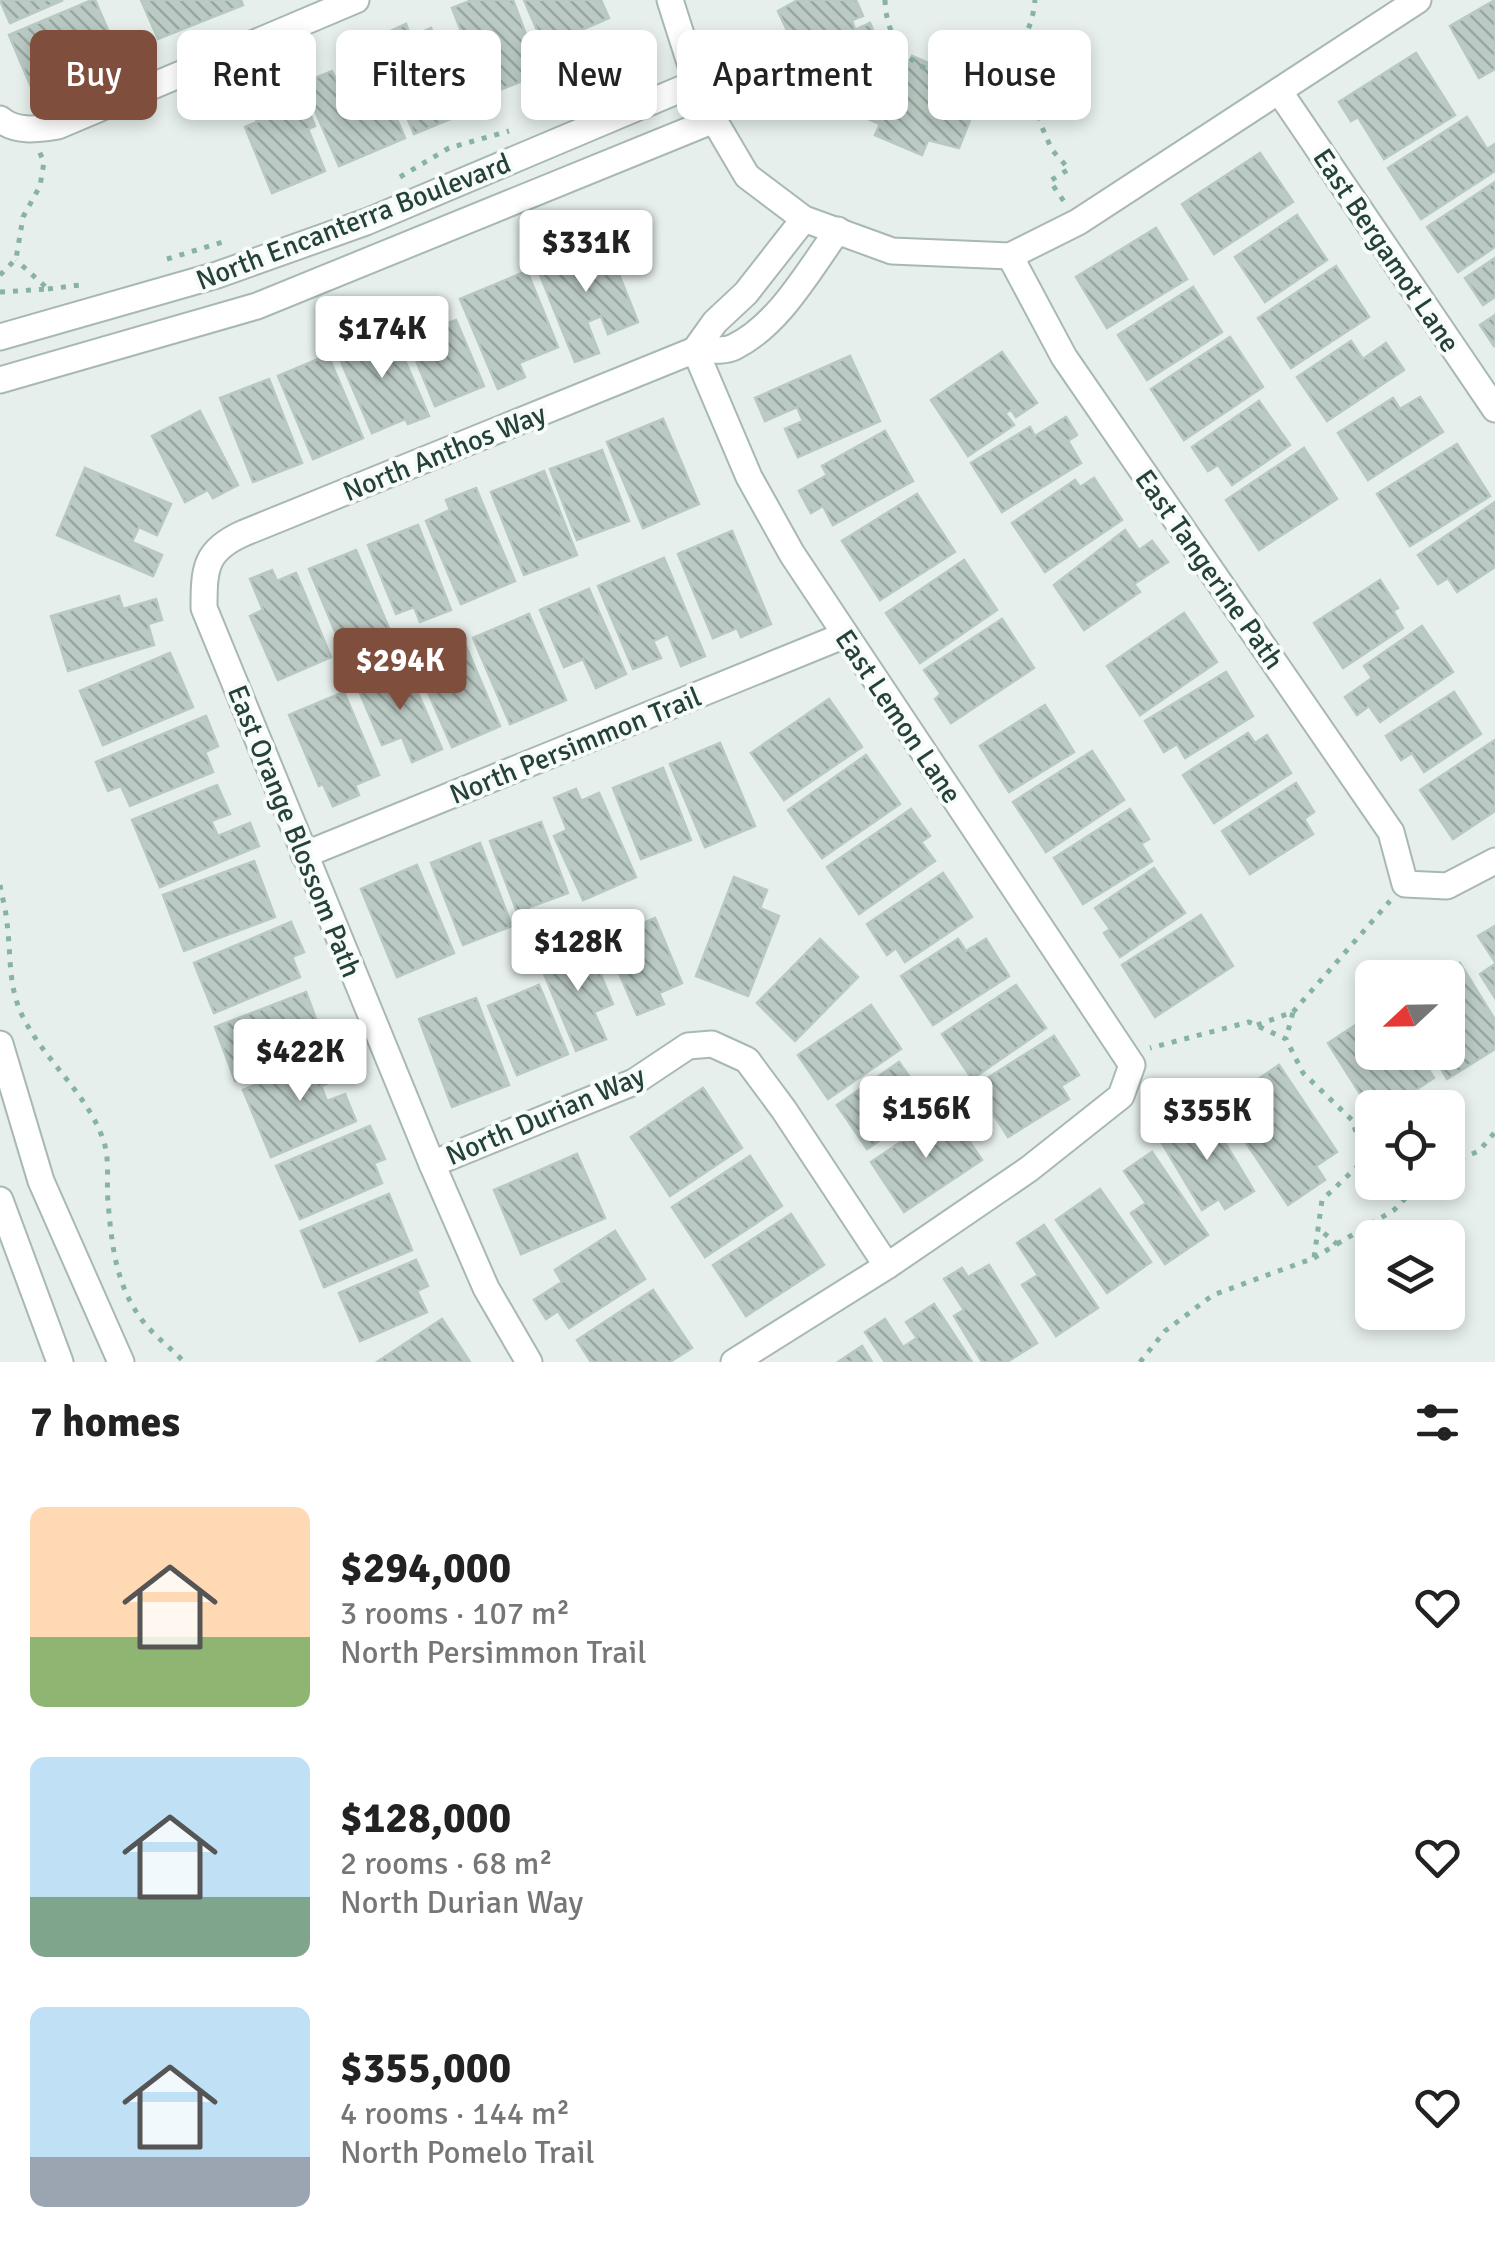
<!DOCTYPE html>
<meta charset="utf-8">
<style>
body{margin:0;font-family:Signika,sans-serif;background:#f6f6f6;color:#222;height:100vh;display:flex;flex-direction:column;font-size:38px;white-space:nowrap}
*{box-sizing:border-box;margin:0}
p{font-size:32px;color:#767676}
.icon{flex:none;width:55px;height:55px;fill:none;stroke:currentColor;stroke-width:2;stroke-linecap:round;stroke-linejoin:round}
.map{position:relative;height:1362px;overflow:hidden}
.sheet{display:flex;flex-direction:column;background:#fff;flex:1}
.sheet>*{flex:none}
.banner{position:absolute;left:30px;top:30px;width:1435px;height:90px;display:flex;gap:20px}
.needle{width:65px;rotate:248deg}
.tools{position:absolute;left:1355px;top:960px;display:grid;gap:20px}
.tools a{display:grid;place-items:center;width:110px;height:110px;border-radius:15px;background:#fff;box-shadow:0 5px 15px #0003;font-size:50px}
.price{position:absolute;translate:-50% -85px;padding:0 22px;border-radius:10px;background:#fff;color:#222;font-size:32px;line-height:65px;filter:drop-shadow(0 2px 5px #0008)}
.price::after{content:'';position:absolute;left:50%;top:60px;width:30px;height:22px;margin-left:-15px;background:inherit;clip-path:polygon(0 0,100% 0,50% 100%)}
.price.current{background:#804e3d;color:#fff}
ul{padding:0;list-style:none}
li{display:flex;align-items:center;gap:30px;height:250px;padding:0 30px}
li span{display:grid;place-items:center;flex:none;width:280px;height:200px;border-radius:15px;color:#555}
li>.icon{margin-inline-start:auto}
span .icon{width:120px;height:120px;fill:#fffc;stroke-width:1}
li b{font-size:42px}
h2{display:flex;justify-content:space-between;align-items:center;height:120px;padding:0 30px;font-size:42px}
.chip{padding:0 35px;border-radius:15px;background:#fff;box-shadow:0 5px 15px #0003;font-size:35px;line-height:90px}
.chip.current{background:#804e3d;color:#fff}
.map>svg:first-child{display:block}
.building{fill:url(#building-back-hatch);stroke:#b8c9c2;stroke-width:2.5}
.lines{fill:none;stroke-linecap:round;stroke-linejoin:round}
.minor-casing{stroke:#a8b8b2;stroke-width:29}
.path{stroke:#86b3a5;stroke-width:5;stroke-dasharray:5 8;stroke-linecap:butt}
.minor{stroke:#fff;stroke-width:25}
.labels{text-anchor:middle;stroke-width:8;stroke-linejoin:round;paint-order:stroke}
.street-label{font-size:28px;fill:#24423a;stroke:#f7fbf9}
</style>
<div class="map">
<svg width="1495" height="1362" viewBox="0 0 1495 1362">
<defs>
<pattern id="building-back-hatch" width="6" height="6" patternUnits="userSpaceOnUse" patternTransform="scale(2.5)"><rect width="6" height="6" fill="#bbcac4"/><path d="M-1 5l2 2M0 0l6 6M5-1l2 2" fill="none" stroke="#98a6a0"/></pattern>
</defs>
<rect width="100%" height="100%" fill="#e6efeb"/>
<g class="building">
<polygon points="0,0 63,0 10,23"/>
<polygon points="92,0 95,0 118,53 32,89 9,35"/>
<polygon points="141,0 241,0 243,5 158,39"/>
<polygon points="472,0 513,0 541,74 486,95 452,8"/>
<polygon points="524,0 601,0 609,18 544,46"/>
<polygon points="798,0 856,0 863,16 852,20 855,30 870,23 881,48 865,55 871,70 878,73 882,65 905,74 912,56 954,74 947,92 975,107 959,148 928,140 922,155 875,135 880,124 859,115 865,101 848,94 837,68 822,74 811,47 826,41 822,33 813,37 810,31 791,39 778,11"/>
<polygon points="1495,0 1495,69 1479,78 1450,26"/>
<polygon points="406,24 411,37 431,28 467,112 414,134 387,70 399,64 386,33"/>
<polygon points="364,41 405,138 339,166 303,83 332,71 340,88 354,82 341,51"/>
<polygon points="1416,53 1455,115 1384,159 1358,117 1351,121 1339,102"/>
<polygon points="266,82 271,95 298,84 315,126 308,129 325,171 272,193 245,127 257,122 244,91"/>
<polygon points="1467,117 1487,149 1495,144 1495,171 1421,219 1388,168"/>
<polygon points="1260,153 1293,202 1214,254 1182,204"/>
<polygon points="1495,182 1495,247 1458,272 1427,227"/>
<polygon points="1297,215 1327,260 1265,302 1235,257"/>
<polygon points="1156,228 1187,279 1107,328 1076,277"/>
<polygon points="604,237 638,322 608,334 601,316 587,322 599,353 575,362 536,265"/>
<polygon points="1495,258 1495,297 1483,305 1465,278"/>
<polygon points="1336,266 1369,317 1291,368 1258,318"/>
<polygon points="527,271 558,347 519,363 525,377 498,389 460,299"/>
<polygon points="1193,287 1222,332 1147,380 1118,335"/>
<polygon points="1495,315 1495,345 1494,346 1480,325"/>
<polygon points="456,320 484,386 435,406 405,334 437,321 440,326"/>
<polygon points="390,326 429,416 408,424 405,419 372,433 336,350"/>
<polygon points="1230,337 1263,387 1184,440 1151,389"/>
<polygon points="1351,341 1363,359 1386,343 1404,370 1327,421 1297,377"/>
<polygon points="1002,352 1037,403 1016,417 1011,410 1005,413 1014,425 968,456 931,400"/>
<polygon points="328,355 363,438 313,459 278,376"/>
<polygon points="850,356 880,421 798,457 785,429 803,421 797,407 765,421 755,398"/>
<polygon points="269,379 302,463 253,482 220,398"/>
<polygon points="1420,397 1443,432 1368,480 1338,433 1393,398 1400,409"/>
<polygon points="1259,401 1290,445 1232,485 1218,465 1208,471 1192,447"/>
<polygon points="200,411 238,485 213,498 208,490 185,502 152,436"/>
<polygon points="1066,417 1077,435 1068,441 1081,463 1002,512 971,463 1030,427 1035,436"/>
<polygon points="663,419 699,504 643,528 607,442"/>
<polygon points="885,431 913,481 833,525 823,506 811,513 799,491 827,475 822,466"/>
<polygon points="1457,444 1490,496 1410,546 1377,494"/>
<polygon points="1304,448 1337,499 1259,550 1226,500"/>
<polygon points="602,450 629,521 577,540 550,469"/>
<polygon points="85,468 171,504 157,535 139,527 132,542 162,555 153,576 57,535"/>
<polygon points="544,471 577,555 524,575 491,492"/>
<polygon points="1094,478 1122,520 1045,572 1012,523 1075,480 1080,487"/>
<polygon points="476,488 515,581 461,604 426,521 450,510 446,500"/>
<polygon points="917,494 955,552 880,600 842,541"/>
<polygon points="1495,502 1495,567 1457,592 1448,578 1438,584 1418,555"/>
<polygon points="418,525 451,610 420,622 414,607 396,614 368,545"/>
<polygon points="1125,530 1139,550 1152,541 1168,562 1134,584 1140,592 1084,630 1054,585"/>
<polygon points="732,531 771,624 741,637 737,628 713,638 678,554"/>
<polygon points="356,550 391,633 344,653 309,569"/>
<polygon points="664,558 705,656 681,666 668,634 653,641 661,658 633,669 598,586"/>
<polygon points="964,560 997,610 920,663 886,613"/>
<polygon points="272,570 277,581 296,573 331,657 278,680 250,616 263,610 250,579"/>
<polygon points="1380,580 1398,608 1393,611 1403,628 1343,668 1314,623"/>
<polygon points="589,589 626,674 596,688 583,659 564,667 540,610"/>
<polygon points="119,596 123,609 156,599 162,620 148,624 154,645 68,671 51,616"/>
<polygon points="1184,613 1217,662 1140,715 1107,666"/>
<polygon points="529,614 566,700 510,724 473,638"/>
<polygon points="1002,619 1034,668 951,723 935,699 941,694 924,670"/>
<polygon points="1422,626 1453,672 1380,722 1369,706 1357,715 1345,697 1372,678 1364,666"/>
<polygon points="465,644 500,726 452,747 416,665"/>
<polygon points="170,653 193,707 103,745 80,691"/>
<polygon points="406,665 442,749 412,762 402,737 382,745 357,686"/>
<polygon points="1226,672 1253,716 1185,758 1177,744 1164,752 1145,721"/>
<polygon points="344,692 379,775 355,785 359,795 333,806 323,784 319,786 289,715"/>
<polygon points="1454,692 1481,734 1424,772 1412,753 1401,760 1386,736"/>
<polygon points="829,699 862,747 784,800 751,753"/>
<polygon points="1045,705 1074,752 1009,792 980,746"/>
<polygon points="206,716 218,746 205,752 213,772 130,806 121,786 108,791 96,762"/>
<polygon points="1248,733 1255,743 1267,735 1291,773 1214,823 1183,775"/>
<polygon points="1495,740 1495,811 1453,839 1420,790"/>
<polygon points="720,743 755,826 705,847 670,764"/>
<polygon points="1092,751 1124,800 1046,852 1013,802"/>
<polygon points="866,755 900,804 822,858 788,810"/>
<polygon points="663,768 691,840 641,859 613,788"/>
<polygon points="1296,783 1314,812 1304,819 1313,834 1250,874 1222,831"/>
<polygon points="217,785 230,814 211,821 218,836 250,823 259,846 160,887 132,820"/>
<polygon points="576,789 581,801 599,793 636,877 583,900 554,836 567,830 554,798"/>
<polygon points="911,809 930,836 921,842 935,861 859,914 827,867"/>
<polygon points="1130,809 1149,839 1141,844 1152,861 1083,904 1054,858"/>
<polygon points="541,822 568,893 517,912 490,841"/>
<polygon points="480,843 512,926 463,945 431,863"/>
<polygon points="254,861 275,917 184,951 163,895"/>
<polygon points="417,865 454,953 397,977 361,889"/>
<polygon points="1154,868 1185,913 1120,957 1104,933 1110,929 1095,908"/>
<polygon points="943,873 972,917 905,962 896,948 887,955 867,924"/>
<polygon points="734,877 767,890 760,908 779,916 748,996 696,976"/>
<polygon points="1201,915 1233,966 1155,1017 1122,965"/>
<polygon points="655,918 682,983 659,993 664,1004 637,1015 605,940"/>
<polygon points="291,922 304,952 292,957 300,977 214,1013 194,963"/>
<polygon points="1495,926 1495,962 1478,936"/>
<polygon points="820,939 858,977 795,1041 757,1003"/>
<polygon points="958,939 966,951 986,939 1009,976 933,1025 901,976"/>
<polygon points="588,944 613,1004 594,1012 606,1039 576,1051 540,964"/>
<polygon points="1460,963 1495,1020 1495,1049 1447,1079 1431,1052 1448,1052 1448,978 1435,978"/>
<polygon points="1495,964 1495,998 1480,974"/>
<polygon points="539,985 568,1054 517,1075 488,1006"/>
<polygon points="1016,985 1046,1028 972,1079 942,1034"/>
<polygon points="306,992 326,1046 235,1081 215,1027"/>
<polygon points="476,998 509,1085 452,1107 419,1019"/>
<polygon points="871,1005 901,1049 828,1099 798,1055"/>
<polygon points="1372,1007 1372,1052 1417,1052 1434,1078 1388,1108 1372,1108 1372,1113 1328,1043 1360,1022 1357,1017"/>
<polygon points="1054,1036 1079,1075 1061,1086 1069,1099 1008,1137 975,1086"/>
<polygon points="343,1049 353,1073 321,1086 327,1101 345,1094 356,1121 271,1157 243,1090"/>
<polygon points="899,1062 930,1106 867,1149 837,1105"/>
<polygon points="1279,1065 1337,1152 1316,1166 1325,1180 1288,1205 1230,1119 1260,1098 1251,1084"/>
<polygon points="703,1088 742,1148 670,1196 631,1137"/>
<polygon points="948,1110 982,1160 904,1212 871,1162"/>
<polygon points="1206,1111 1254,1191 1225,1209 1219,1199 1202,1210 1160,1140"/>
<polygon points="370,1126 385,1159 374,1163 382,1183 300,1219 276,1166"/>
<polygon points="1152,1152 1208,1235 1165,1264 1131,1213 1146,1203 1124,1171"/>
<polygon points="577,1154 605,1218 521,1254 494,1190"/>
<polygon points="750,1156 782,1206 705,1257 672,1207"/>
<polygon points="1100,1189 1151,1262 1107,1293 1056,1220"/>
<polygon points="389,1194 412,1250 324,1287 301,1231"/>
<polygon points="791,1214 824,1265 746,1316 713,1265"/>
<polygon points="1044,1225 1098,1308 1056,1336 1022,1285 1038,1275 1017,1243"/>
<polygon points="615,1231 645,1279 569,1328 558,1311 546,1319 534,1300 562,1282 555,1270"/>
<polygon points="416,1260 428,1286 417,1291 427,1312 360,1341 339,1293"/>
<polygon points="989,1265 1037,1343 1007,1362 982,1362 954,1316 964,1310 944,1279 962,1268 968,1277"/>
<polygon points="653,1290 692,1348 670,1362 591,1362 577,1340"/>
<polygon points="934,1304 972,1362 885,1362 865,1332 885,1319 903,1347 917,1338 906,1322"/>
<polygon points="442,1319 470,1362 377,1362"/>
<polygon points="862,1346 872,1362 838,1362"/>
</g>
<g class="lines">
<g class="minor-casing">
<g id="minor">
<polyline points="670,0 692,69 714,120 747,176 804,219 892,251 1010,256 1078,222 1418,0"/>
<polyline points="1279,91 1495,409"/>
<path d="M 0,119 C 16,133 38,129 58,126 L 356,0"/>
<polyline points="1010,256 1064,357 1391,832 1405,884 1447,886 1495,861"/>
<polyline points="0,337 217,275 366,222 698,82"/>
<polyline points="695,350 749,477 792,554 1132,1065 1121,1096 1029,1169 887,1266 734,1362"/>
<polyline points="695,350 715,322 746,293 804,219"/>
<polyline points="0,380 257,306 714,120"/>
<polyline points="304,855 845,635"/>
<polyline points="0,1044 41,1181 121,1362"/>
<polyline points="432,1164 634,1082 688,1046 712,1044 747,1060 784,1110 887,1266"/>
<polyline points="0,1200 60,1362"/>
<path d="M 529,1362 L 486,1288 L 432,1164 L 204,608 C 204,568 205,550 244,533 L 695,350 C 706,350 724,352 734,347 C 779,325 809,270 838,230"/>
</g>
</g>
<g class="path">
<path d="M 885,0 C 888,100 1026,103 1035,0"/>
<polyline points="1009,60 1026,76 1037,105 1041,125 1052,150 1069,169 1050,181 1065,203"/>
<polyline points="400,177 449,148 509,131"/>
<polyline points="167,259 223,242"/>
<polyline points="0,275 16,259 23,217 40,186 44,162 39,151"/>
<polyline points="48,289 80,285"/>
<polyline points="0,292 48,289 16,260"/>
<path d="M 0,885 C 2,897 6,910 7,923 C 11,953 8,984 21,1013 C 42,1058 83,1089 101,1134 C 111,1156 106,1179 108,1202 C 112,1247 116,1289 146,1325 C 157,1338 172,1349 184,1362"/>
<polyline points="1293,1012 1390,901"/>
<polyline points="1257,1025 1293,1012 1286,1039"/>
<polyline points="1448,1164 1479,1151 1495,1132"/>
<polyline points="1337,1244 1394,1210 1421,1182"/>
<polyline points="1314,1258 1337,1244 1319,1229"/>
<polyline points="1140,1362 1165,1331 1213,1295 1314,1258 1322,1200 1360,1164 1359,1141 1352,1120 1303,1073 1286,1039 1249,1022 1150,1048"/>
</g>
<use href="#minor" class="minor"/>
</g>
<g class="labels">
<g class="street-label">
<text transform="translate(353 221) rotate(-21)" y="10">North Encanterra Boulevard</text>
<text transform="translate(1387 250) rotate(56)" y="10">East Bergamot Lane</text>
<text transform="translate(444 452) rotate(-22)" y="10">North Anthos Way</text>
<text transform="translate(1210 569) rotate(55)" y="10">East Tangerine Path</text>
<text transform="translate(899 716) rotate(56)" y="10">East Lemon Lane</text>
<text transform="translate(575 745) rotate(-22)" y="10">North Persimmon Trail</text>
<text transform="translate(295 831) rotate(68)" y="10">East Orange Blossom Path</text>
<text transform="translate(545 1115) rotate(-23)" y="10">North Durian Way</text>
</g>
</g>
</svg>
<div class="tools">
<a><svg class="needle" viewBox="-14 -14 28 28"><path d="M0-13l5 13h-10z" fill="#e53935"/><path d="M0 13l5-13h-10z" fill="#767676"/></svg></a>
<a><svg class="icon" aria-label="locate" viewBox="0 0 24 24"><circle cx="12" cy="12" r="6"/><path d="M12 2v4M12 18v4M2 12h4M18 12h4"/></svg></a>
<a><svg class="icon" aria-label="layers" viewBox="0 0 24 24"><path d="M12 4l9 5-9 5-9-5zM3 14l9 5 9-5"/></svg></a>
</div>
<b class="price" style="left:586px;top:295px">$331K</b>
<b class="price" style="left:382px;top:381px">$174K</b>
<b class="price current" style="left:400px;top:713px">$294K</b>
<b class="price" style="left:578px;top:994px">$128K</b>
<b class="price" style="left:300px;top:1104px">$422K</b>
<b class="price" style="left:926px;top:1161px">$156K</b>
<b class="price" style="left:1207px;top:1163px">$355K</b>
<div class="banner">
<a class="chip current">Buy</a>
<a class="chip">Rent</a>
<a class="chip">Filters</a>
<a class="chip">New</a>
<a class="chip">Apartment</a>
<a class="chip">House</a>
</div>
</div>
<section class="sheet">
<h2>7 homes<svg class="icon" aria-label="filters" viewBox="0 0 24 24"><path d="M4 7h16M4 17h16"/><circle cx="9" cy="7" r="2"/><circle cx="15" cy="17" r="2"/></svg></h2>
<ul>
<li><span style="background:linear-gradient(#ffd9b3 65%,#8fb573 0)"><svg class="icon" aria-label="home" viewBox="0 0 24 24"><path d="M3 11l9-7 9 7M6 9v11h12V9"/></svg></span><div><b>$294,000</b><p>3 rooms · 107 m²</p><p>North Persimmon Trail</p></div><svg class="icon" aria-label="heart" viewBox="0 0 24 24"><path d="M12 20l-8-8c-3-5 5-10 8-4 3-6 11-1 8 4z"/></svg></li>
<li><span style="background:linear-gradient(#bfe0f5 70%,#7fa58c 0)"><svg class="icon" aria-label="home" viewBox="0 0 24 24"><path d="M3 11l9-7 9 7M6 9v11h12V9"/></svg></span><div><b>$128,000</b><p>2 rooms · 68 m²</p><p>North Durian Way</p></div><svg class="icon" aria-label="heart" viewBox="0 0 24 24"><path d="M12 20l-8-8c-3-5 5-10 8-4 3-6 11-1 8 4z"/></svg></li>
<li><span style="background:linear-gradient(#bfe0f5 75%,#9aa5b1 0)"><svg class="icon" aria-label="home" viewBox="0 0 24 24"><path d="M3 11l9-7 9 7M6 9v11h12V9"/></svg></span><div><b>$355,000</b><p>4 rooms · 144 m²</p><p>North Pomelo Trail</p></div><svg class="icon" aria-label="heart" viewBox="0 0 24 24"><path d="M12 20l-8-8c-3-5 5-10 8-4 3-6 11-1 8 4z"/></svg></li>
</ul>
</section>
